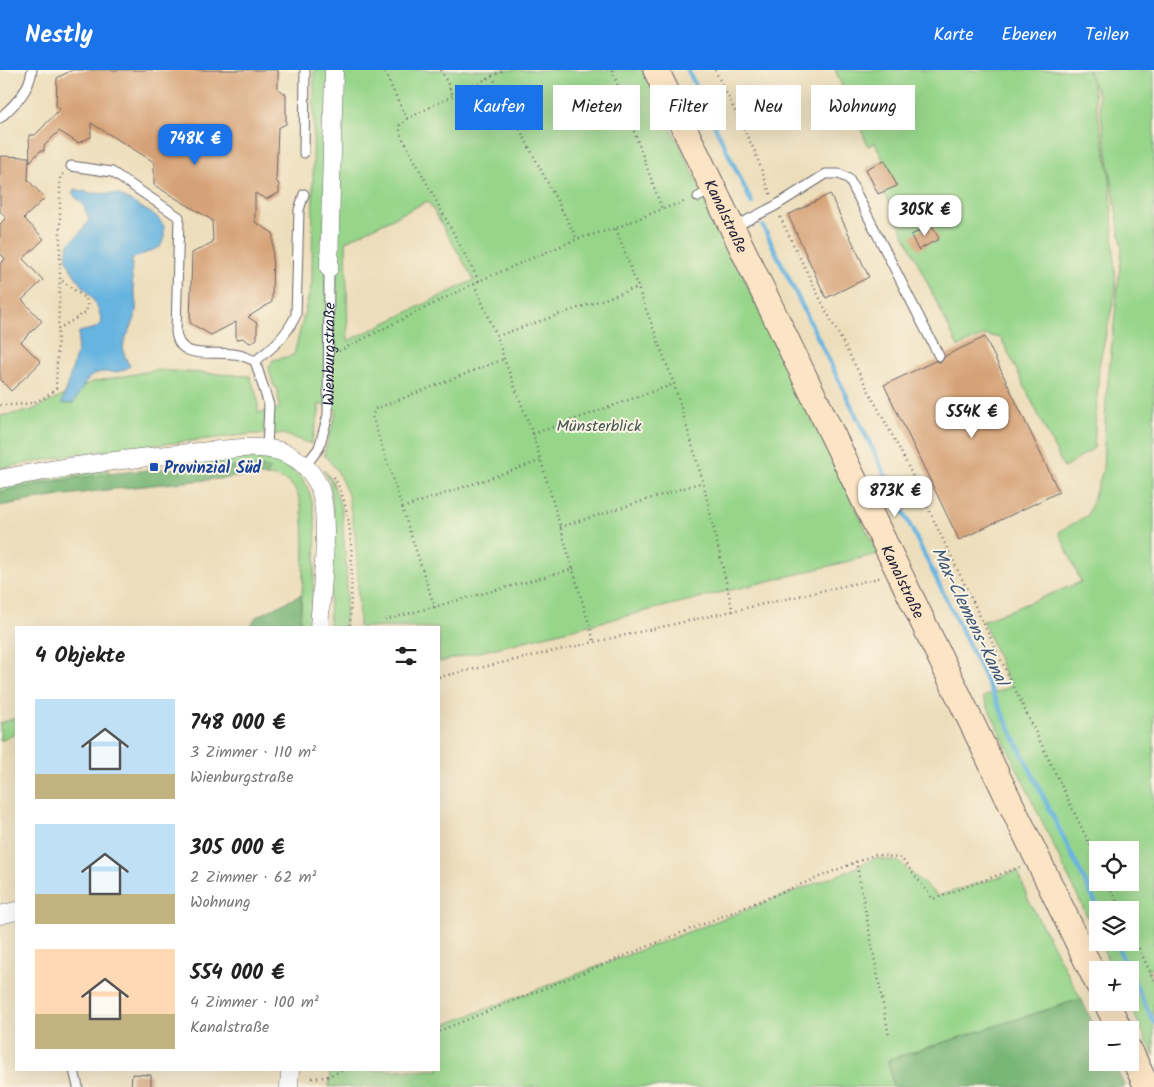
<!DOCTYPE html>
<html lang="de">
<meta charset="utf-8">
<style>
body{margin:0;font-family:Kalam,sans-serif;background:#f6f6f6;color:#222;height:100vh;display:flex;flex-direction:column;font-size:19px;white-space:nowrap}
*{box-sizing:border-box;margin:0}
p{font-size:16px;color:#767676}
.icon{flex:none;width:28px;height:28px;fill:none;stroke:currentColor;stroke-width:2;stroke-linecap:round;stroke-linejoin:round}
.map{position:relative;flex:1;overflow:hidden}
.side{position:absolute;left:15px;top:556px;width:425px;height:445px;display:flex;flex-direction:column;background:#fff;border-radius:0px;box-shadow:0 5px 20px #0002}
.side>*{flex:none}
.top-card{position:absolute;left:455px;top:15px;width:475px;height:45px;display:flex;gap:10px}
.tools{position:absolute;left:1089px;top:771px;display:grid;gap:10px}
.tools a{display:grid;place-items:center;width:50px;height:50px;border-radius:0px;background:#fff;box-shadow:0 5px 20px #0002;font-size:25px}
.price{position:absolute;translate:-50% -42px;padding:0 11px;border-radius:10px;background:#fff;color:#222;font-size:16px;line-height:32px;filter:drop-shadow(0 1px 2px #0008)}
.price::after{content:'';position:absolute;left:50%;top:30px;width:15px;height:11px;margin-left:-8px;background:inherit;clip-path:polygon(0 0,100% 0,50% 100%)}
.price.active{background:#1a73e8;color:#fff}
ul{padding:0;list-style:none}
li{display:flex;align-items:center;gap:15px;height:125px;padding:0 20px}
li span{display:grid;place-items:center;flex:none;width:140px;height:100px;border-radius:0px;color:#555}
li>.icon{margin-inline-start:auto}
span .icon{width:60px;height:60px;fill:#fffc;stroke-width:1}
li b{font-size:21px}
h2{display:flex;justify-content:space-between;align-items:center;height:60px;padding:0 20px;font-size:21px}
.tag{padding:0 18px;border-radius:0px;background:#fff;box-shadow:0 5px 20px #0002;font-size:18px;line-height:45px}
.tag.active{background:#1a73e8;color:#fff}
header{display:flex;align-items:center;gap:30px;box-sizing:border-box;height:70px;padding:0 25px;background:#1a73e8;color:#fff}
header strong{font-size:24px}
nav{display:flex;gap:28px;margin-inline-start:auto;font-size:18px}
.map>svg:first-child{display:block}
.green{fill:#96d58a;stroke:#5c7c62;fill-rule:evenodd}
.forest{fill:#78b676;stroke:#4d6c58}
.water{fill:#66b4e0;stroke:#446b8e}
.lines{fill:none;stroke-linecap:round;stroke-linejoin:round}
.stream{stroke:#66b4e0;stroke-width:4.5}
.building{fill:#d5a176}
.lane-casing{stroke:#696468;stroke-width:11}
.street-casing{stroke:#696468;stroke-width:19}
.secondary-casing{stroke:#696468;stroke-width:27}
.path{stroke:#696468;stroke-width:2.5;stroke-dasharray:1 4;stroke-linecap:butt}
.lane{stroke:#fff;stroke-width:9}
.street{stroke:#fff;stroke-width:18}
.secondary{stroke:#fce5c4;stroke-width:25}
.transit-dot{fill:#1a4fb4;stroke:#fcf5e5;stroke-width:2}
.labels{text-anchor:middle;stroke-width:4;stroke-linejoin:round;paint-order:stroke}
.street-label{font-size:16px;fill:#22223b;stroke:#fcf5e5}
.park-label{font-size:16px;fill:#455853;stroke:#fcf5e5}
.transit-label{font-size:16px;font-weight:bold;fill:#164399;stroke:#fcf5e5;text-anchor:start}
.water-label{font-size:18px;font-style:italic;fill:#3a5575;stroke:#fcf5e5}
</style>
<header>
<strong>Nestly</strong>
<nav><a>Karte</a><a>Ebenen</a><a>Teilen</a></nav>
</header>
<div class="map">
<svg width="1154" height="1017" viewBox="0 0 1154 1017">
<rect width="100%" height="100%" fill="#fcf5e5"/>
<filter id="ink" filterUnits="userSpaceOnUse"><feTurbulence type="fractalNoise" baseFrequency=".02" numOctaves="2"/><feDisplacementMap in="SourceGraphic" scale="10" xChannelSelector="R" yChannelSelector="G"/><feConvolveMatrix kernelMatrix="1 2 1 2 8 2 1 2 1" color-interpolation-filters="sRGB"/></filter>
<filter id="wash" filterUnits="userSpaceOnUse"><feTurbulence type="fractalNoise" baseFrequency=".0096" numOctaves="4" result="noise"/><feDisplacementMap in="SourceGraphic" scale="20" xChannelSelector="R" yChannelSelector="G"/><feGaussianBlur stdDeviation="1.12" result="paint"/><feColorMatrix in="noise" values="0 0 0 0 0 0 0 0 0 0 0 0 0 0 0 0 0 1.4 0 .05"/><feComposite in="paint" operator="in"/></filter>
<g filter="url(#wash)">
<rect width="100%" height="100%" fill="#eddebb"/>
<g class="green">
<path d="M 314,0 L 643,0 L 878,484 L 439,592 L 439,558 L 359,557 L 357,490 L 355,464 L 348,425 L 337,400 L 324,385 L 337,340 L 319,334 L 319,343 L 311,374 L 283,364 L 252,364 L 85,383 L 0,398 L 0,346 L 30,341 L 92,312 L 156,300 L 250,306 L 258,330 L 258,343 L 279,339 L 278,321 L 273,314 L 269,298 L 273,290 L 294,285 L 312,213 ZM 428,131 L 474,210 L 348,271 L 346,171 Z"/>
<polygon points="835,0 1087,0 1092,13 1110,107 1116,220 1099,295 1094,378 1064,398 1001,268 985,265 958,277 884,122 879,124 866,99 883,90 875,73 868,76"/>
<path d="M 1088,0 L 1154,0 L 1154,897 L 1147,899 L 1154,914 L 1154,986 L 1129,933 L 1130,932 L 1130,900 L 1113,900 L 1100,873 L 1130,872 L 1130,840 L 1098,840 L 1097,867 L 983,627 L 1010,617 L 983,551 L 1081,512 L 1059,462 L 1088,445 L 1103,400 L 1106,330 L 1122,178 L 1098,25 ZM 1098,780 L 1130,780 L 1130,812 L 1098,812 Z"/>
<path d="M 207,389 C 230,389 257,386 279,393 C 291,397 302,406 307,417 C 323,449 312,522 310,557 L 300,557 C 301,528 310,443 296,421 C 289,410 279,407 267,406 L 268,398 L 184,398 L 183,392 Z"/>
<polygon points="323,399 332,410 342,441 347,511 345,557 329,557 333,442 330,412"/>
<polygon points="108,400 109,405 59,411 0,422 0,417"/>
<polygon points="16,648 16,664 0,671 0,653"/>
<polygon points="876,788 899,792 938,826 1018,801 1028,829 1081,929 888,990 893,1017 329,1017 330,1000 439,1000 439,957 848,801"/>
</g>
<g class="forest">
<path d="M 227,397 L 269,398 L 267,406 L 250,406 C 166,414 82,420 0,436 L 0,422 C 74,406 151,397 227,397 Z"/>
<polygon points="301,525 300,557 250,557 256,547"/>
<polygon points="1081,929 1097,962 1098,992 1113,993 1125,1017 893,1017 888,990"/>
</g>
<path class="water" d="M 75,119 L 89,123 L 118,124 L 156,146 L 164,156 L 164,168 L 160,177 L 132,189 C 132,196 131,202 132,209 C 133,219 137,230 136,240 C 134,266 113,269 130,296 C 115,307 107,299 95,304 C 85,308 80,324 73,333 L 67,334 L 62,333 L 77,282 L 79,262 L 96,258 L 102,253 C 100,243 97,234 90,225 C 81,212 59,192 69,174 C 71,171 75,168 78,165 C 82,161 86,155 89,150 L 84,136 L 72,123 Z"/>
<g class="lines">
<g class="stream">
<polyline points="688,0 752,133"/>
<polyline points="763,156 1099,840"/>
<polyline points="1115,872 1129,900"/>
<polyline points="1130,903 1154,952"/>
</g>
</g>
<g id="blocks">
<g class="building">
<polygon points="72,0 278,0 278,19 286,24 286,54 278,58 276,111 279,114 279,123 266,129 255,123 255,152 273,163 272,232 248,247 257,253 257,269 250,273 242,268 236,270 236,252 211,265 190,253 192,183 213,172 212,150 154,115 154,92 91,53 91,67 78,73 59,61 44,76 44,81 40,81 30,92 29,65 35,65 60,39 56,36 57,8"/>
<polygon points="0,86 29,87 28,110 45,128 24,148 44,169 23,189 43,210 22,230 42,251 21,272 41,292 11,321 0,309 0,194 5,189 0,183 0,154 6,148 0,141"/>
<polygon points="885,90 897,116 878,124 866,99"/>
<polygon points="830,124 869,207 826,228 788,145"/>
<polygon points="932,155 939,169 918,180 911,165"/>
<polygon points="985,267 1059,422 959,470 884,315 935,291 941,292 945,286"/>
<polygon points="132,1004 151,1005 151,1017 131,1017"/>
</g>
</g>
</g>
<g filter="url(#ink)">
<use href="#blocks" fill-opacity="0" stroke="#696468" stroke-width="1"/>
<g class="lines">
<g class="lane-casing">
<g id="lane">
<path d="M 0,48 C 15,34 29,22 32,0"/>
<polyline points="304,83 305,0"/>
<path d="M 71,96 L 112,102 L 179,147 L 176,261 C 178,291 211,281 233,284 C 240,284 248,288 255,291 C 274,277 286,266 296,245 L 299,140 L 304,124"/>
<polyline points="698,127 713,119"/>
<polyline points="734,157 775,136 826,104 839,104 849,109 939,286"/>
<polyline points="255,291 269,335 267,379"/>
<path id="s1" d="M 305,396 L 319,378 L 328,345 L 329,198"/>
<polyline points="74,1000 78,1017"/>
</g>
</g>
<g class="street-casing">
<g id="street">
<polyline points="329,198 334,0"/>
<path d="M 0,409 C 66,396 132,388 199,382 C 225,380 254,374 279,381 C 296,386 310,398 318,414 C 332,443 321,523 319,558"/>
<polyline points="0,845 16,841"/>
<polyline points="289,1017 290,1000"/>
</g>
</g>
<g class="secondary-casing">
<g id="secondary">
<path id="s2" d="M 656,0 L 1098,914"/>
<polyline points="1106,932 1120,960"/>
<polyline points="1130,981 1147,1017"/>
</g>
</g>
<g class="path">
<polyline points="441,0 453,25"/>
<polyline points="612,0 662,139"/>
<polyline points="715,0 755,82 771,126"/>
<polyline points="385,3 407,49"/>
<polyline points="492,6 577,169"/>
<polyline points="780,147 822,233 901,382 1098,792"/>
<polyline points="616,159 674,314 703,412 733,542"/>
<polyline points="479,211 400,63 400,55 407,49 504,0"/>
<polyline points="474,214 497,266 504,289 533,364 594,571"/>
<polyline points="58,259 85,243 88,237 86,229 60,209"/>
<polyline points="497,266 639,217"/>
<polyline points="339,281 479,211 577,169 616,158 662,139 687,131"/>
<path d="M 0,335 C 21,335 41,335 56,318 L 60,209 L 60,107 L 63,104"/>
<polyline points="533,364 674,314"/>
<path d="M 334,407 C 358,449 351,511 350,558"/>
<polyline points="402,438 540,391"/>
<polyline points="560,457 703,412"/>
<polyline points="435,538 372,346 375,339 504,289"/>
<polyline points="385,550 574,499"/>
<polyline points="439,607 879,508"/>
<polyline points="856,791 889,966"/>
<polyline points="1107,812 1121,840"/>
<polyline points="1130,860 1154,910"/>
<polyline points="439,961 876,784 902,789 933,829 1020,797"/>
<polyline points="307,1008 326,1007 343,1000"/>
</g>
<use href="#lane" class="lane"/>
<use href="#street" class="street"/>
<use href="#secondary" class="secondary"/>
</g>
</g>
<rect class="transit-dot" x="149" y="392" width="10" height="10" rx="2.5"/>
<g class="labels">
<g class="street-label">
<text dy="6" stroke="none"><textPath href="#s2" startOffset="162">Kanalstraße</textPath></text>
<text dy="6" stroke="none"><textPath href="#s1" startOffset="118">Wienburgstraße</textPath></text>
<text dy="6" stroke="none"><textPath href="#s2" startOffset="568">Kanalstraße</textPath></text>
</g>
<g class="park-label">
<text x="599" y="361">Münsterblick</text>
</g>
<g class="transit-label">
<text x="164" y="403">Provinzial Süd</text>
</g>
<g class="water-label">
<text transform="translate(970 546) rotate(64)" y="6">Max-Clemens-Kanal</text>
</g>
</g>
</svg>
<div class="tools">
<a><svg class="icon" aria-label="locate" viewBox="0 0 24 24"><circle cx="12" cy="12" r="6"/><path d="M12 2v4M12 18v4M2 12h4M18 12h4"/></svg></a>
<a><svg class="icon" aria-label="layers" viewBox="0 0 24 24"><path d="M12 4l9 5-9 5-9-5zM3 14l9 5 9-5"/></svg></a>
<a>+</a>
<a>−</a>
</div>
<b class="price active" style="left:195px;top:96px">748K €</b>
<b class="price" style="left:925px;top:167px">305K €</b>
<b class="price" style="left:972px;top:369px">554K €</b>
<b class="price" style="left:895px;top:448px">873K €</b>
<div class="top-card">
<a class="tag active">Kaufen</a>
<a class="tag">Mieten</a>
<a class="tag">Filter</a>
<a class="tag">Neu</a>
<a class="tag">Wohnung</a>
</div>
<section class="side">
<h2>4 Objekte<svg class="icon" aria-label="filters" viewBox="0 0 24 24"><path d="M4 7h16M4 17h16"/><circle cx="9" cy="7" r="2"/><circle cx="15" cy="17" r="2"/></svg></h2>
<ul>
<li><span style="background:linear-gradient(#bfe0f5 75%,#c2b280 0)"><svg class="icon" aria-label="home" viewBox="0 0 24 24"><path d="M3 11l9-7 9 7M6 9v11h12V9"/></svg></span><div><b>748 000 €</b><p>3 Zimmer · 110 m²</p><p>Wienburgstraße</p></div></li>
<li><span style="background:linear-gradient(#bfe0f5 70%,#c2b280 0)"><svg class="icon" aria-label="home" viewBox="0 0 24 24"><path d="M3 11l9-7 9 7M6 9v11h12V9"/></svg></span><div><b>305 000 €</b><p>2 Zimmer · 62 m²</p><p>Wohnung</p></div></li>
<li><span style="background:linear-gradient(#ffd9b3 65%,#c2b280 0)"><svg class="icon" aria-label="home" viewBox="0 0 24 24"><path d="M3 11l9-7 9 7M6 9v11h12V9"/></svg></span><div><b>554 000 €</b><p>4 Zimmer · 100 m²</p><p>Kanalstraße</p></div></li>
</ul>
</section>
</div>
